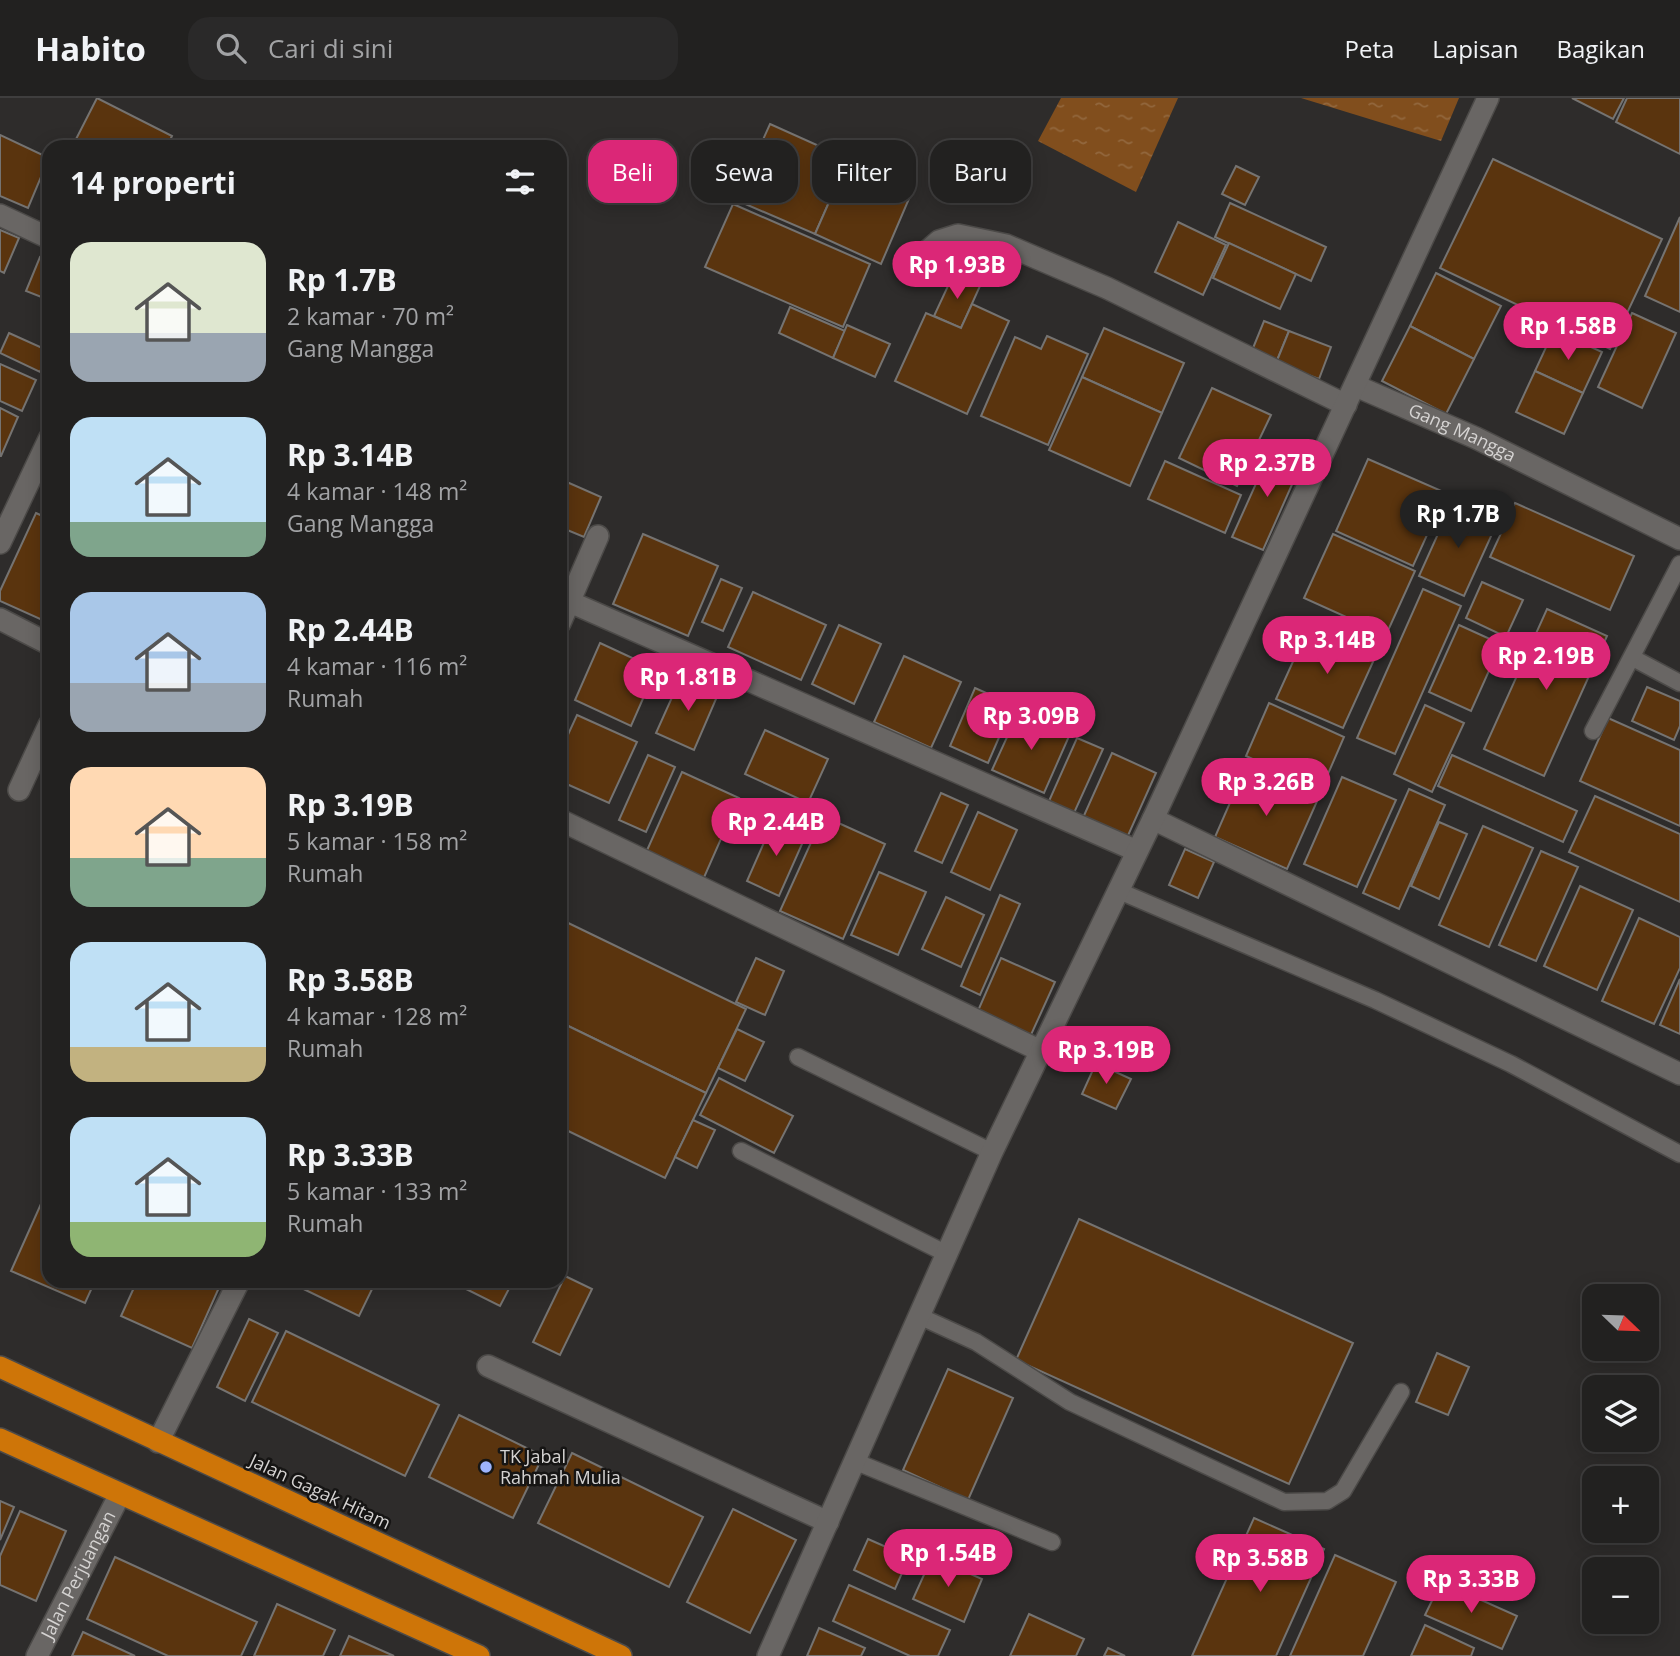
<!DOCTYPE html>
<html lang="id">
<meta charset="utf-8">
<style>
body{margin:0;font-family:"Open Sans",sans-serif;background:#2a2929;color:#f1f3f6;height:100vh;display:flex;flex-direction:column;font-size:26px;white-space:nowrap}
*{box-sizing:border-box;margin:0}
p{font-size:23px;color:#a2a3a5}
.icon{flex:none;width:38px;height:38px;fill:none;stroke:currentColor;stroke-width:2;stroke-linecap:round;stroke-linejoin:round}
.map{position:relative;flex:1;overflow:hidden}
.panel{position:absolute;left:42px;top:42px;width:525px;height:1148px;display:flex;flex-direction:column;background:#222120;border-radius:21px;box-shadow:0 4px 18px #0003,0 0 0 2px #3f3e3e}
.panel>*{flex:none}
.top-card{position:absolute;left:588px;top:42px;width:665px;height:63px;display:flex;gap:14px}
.needle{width:46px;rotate:113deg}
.buttons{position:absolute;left:1582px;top:1186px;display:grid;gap:14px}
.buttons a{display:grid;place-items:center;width:77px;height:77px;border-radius:14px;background:#222120;box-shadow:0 4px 18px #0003,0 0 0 2px #3f3e3e;font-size:35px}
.price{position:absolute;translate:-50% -60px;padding:0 16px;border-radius:24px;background:#db2777;color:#fff;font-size:23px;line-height:46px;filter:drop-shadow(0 2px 4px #0008)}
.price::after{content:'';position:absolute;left:50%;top:42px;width:21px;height:16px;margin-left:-10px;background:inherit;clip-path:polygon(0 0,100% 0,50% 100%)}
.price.selected{background:#222;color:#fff}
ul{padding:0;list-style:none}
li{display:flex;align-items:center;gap:21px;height:175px;padding:0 28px}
li span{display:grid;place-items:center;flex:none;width:196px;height:140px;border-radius:21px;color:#555}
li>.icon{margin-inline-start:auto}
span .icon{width:84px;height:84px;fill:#fffc;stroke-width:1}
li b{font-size:30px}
h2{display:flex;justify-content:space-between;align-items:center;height:84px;padding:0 28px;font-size:30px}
.pill{padding:0 24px;border-radius:21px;background:#222120;box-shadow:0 4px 18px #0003,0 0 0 2px #3f3e3e;font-size:24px;line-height:63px}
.pill.selected{background:#db2777;color:#fff}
header{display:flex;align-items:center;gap:42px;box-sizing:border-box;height:98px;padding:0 35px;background:#222120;border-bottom:2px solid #3f3e3e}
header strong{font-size:33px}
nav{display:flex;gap:38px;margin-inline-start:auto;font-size:24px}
.search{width:490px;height:63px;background:#2a2929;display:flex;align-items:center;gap:18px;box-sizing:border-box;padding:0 24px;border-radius:21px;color:#a2a3a5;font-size:26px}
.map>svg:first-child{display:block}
.water{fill:url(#water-ripples)}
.building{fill:#5a340e;stroke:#757371;stroke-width:2}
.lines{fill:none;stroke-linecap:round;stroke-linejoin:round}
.lane-casing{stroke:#4c4a48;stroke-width:19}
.street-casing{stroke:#4c4a48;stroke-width:24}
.highway-casing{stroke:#4c4a48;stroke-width:24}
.lane{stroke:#696664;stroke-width:16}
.street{stroke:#696664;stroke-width:21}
.highway{stroke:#ce7508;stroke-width:21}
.poi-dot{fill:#9db4fd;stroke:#161514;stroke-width:2.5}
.labels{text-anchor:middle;stroke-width:5;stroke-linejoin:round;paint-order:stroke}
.street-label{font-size:18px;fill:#d5d3d2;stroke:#161514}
.poi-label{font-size:18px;fill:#d5d3d2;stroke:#161514;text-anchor:start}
</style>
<header>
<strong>Habito</strong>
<div class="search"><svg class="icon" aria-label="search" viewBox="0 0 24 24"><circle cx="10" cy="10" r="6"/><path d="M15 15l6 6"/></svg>Cari di sini</div>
<nav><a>Peta</a><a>Lapisan</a><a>Bagikan</a></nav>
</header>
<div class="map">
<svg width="1680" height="1558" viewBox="0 0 1680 1558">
<defs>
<pattern id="water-ripples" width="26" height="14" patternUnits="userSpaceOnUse" patternTransform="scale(1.75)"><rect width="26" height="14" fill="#814e1d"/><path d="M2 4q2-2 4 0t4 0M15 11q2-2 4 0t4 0" fill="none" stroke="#92673d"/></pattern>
</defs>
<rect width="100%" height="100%" fill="#2e2c2b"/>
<g class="water">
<polygon points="1061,0 1178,0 1136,94 1038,43"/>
<polygon points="1301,0 1459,0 1441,43"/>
</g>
<g class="building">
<polygon points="97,0 172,38 167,49 72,49"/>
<polygon points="1572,0 1624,0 1613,21"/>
<polygon points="1627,0 1680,0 1680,56 1616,24"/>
<polygon points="770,26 848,61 815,136 736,102"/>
<polygon points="0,37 49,60 28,110 0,98"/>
<polygon points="848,61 914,89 881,166 815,136"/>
<polygon points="1493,61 1662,141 1610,251 1440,170"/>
<polygon points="1236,68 1259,79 1245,107 1222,96"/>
<polygon points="1230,105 1326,149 1311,183 1215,139"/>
<polygon points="733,106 870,166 843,229 705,169"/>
<polygon points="1680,119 1680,214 1645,198"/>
<polygon points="1178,124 1226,147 1203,197 1155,174"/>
<polygon points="0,132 19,140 4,175 0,173"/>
<polygon points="1229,145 1296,176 1280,211 1213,180"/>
<polygon points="40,159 49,162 49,202 26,193"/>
<polygon points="954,175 980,188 961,230 934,218"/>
<polygon points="1436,175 1501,208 1474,261 1410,228"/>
<polygon points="972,206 1009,223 967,316 895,283 926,215 961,230"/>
<polygon points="790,209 845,233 833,260 779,235"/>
<polygon points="1632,215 1676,235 1642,310 1598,289"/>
<polygon points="1264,223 1289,233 1276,265 1251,255"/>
<polygon points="847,227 890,246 875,279 833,260"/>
<polygon points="1410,228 1474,261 1446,316 1382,283"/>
<polygon points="1104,230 1184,265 1162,315 1082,279"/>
<polygon points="1554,232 1602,254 1583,295 1535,273"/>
<polygon points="1289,233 1331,249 1319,281 1276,265"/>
<polygon points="9,235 49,253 40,274 0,255"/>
<polygon points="1047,238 1088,256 1048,347 981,318 1015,239 1041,251"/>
<polygon points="0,266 36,282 22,313 0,303"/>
<polygon points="1535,273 1583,295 1564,336 1516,314"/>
<polygon points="1082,279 1162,315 1130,388 1049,352"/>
<polygon points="1212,290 1271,317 1237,388 1179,360"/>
<polygon points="0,310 18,319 1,358 0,358"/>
<polygon points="1272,350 1302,364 1263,452 1232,439"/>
<polygon points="1368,361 1446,395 1413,468 1336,433"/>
<polygon points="1165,363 1241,397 1225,435 1148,401"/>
<polygon points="560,381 601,399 584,439 560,429"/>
<polygon points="1452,405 1497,425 1464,498 1419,478"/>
<polygon points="1515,405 1634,458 1610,512 1490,459"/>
<polygon points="36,415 49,421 49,525 0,503 0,493"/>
<polygon points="643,436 718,468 688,538 613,506"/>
<polygon points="1333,436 1415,473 1386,537 1304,500"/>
<polygon points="721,481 742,490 723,533 702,524"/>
<polygon points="1482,484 1523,502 1506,539 1466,520"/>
<polygon points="1423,491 1461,508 1395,656 1357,640"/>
<polygon points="753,494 826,527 801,582 728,549"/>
<polygon points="1547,511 1607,538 1544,678 1484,651"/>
<polygon points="1310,526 1377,555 1343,630 1276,601"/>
<polygon points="839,527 881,546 854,606 812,586"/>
<polygon points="1459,527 1501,546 1471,613 1429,594"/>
<polygon points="600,545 656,571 631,628 575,602"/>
<polygon points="904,558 961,584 931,650 874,624"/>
<polygon points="682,577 719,594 694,652 656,635"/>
<polygon points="1647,589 1680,603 1680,628 1674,642 1632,623"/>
<polygon points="975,590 1013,607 988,665 950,648"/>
<polygon points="1269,605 1344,639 1321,692 1246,658"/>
<polygon points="1425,607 1464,625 1432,694 1394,676"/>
<polygon points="1019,613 1070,636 1044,695 992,672"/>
<polygon points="577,617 637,644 609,705 560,683 560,654"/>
<polygon points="1608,620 1680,652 1680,728 1580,683"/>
<polygon points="765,632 828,661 808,705 745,676"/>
<polygon points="1077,640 1103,651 1074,715 1049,703"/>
<polygon points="1112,655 1156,675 1126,742 1082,722"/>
<polygon points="648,657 675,669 646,734 619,722"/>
<polygon points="1452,657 1577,713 1563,744 1438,688"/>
<polygon points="1246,668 1318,701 1287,771 1215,739"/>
<polygon points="682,674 739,700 702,784 644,759"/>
<polygon points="1342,679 1396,702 1357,789 1304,766"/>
<polygon points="1409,691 1445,707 1399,811 1363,795"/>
<polygon points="941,695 968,707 942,765 915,753"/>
<polygon points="1595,698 1680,736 1680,804 1569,754"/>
<polygon points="978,714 1017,732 990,792 951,774"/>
<polygon points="823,718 885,746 843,841 780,813"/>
<polygon points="774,722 806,737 779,798 747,783"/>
<polygon points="1439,724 1467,736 1439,801 1411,788"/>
<polygon points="1483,728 1533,750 1489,849 1439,827"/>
<polygon points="1185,751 1214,764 1198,800 1169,787"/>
<polygon points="1541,753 1578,769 1536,863 1499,847"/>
<polygon points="879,774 926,794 898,857 851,837"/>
<polygon points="1580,788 1633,812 1597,892 1544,868"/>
<polygon points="1000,797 1020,806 980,897 961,888"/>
<polygon points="946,799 984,817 961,869 922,851"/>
<polygon points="1639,820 1680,839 1680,870 1654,926 1602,903"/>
<polygon points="560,821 746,911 706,995 560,924"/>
<polygon points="756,860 784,873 765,917 736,904"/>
<polygon points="1001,860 1055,884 1030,939 977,915"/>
<polygon points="1680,881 1680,936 1660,927"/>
<polygon points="560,924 706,995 665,1080 560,1029"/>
<polygon points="737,931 764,944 745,983 718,970"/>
<polygon points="1096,965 1131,981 1116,1011 1082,996"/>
<polygon points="719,980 793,1018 774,1055 700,1017"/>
<polygon points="693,1022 715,1032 697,1070 675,1059"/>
<polygon points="49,1088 49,1183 95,1183 85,1205 11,1173"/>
<polygon points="1079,1121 1353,1245 1289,1386 1016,1262"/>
<polygon points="565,1178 592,1191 560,1257 533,1244"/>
<polygon points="137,1183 222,1183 192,1250 121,1218"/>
<polygon points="287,1183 376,1183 359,1218"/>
<polygon points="419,1183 437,1183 433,1190"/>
<polygon points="460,1183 513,1183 500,1208 458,1187"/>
<polygon points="249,1221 278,1235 245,1303 217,1289"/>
<polygon points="286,1233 439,1307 405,1378 252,1304"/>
<polygon points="1437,1255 1469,1269 1448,1317 1416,1304"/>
<polygon points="948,1271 1013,1300 968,1402 903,1372"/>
<polygon points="459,1317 543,1358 513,1420 429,1379"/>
<polygon points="572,1355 703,1419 669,1489 538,1425"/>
<polygon points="0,1403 14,1409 0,1442"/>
<polygon points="733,1411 796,1442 750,1535 687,1504"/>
<polygon points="20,1413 66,1433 36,1503 0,1487 0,1458"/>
<polygon points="1254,1420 1324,1451 1276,1558 1192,1558"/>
<polygon points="868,1441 909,1459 895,1491 854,1472"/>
<polygon points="1335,1457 1396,1484 1363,1558 1290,1558"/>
<polygon points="115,1459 257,1524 241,1558 168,1558 87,1521"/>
<polygon points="932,1459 982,1481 964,1524 913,1501"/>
<polygon points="1441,1484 1517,1518 1502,1551 1425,1517"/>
<polygon points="849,1487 950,1532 938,1558 910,1558 833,1523"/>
<polygon points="277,1506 335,1532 323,1558 254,1558"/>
<polygon points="1029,1516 1084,1541 1076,1558 1010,1558"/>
<polygon points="1425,1527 1474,1550 1471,1558 1411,1558"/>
<polygon points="819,1530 865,1550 861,1558 807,1558"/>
<polygon points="83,1534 135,1558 72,1558"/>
<polygon points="349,1538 394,1558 340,1558"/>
<polygon points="1108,1550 1125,1558 1104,1558"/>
</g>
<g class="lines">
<g class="lane-casing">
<g id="lane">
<polyline points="1633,560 1680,585"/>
<polyline points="1593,633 1680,466"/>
<polyline points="1119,793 1375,902 1511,966 1680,1056"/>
<polyline points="798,959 992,1054"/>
<polyline points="741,1053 945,1155"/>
<polyline points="919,1218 976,1244 1070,1304 1284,1404 1327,1403 1343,1393 1401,1294"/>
<polyline points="854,1363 1052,1444"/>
</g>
</g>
<g class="street-casing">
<g id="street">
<polyline points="0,117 49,140"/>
<polyline points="910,168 939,143 958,137 1006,147 1107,190 1346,307"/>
<path id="s1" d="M 1356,288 L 1476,340 L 1680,441"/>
<polyline points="0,445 49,341"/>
<polyline points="570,504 1137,753"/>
<polyline points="0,521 49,546"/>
<polyline points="560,525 598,438"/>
<polyline points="19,692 49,627"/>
<polyline points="1153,721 1680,976"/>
<polyline points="560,722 1043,954"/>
<polyline points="488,1268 828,1424"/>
<polyline points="158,1344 239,1183"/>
<path id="s2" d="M 37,1558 L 120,1396"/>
<polyline points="768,1558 992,1054 1153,721 1488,0"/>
</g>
</g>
<g class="highway-casing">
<g id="highway">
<polyline points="0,1269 621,1558"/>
<polyline points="0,1341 479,1558"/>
</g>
</g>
<use href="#lane" class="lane"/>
<use href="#street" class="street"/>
<use href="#highway" class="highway"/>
</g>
<circle class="poi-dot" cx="486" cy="1369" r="7"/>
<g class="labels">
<g class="street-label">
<text dy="6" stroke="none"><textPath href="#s1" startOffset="116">Gang Mangga</textPath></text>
<text transform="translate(320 1394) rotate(25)" y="6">Jalan Gagak Hitam</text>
<text dy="6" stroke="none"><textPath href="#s2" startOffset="91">Jalan Perjuangan</textPath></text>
</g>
<g class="poi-label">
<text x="500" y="1365">TK Jabal<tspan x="500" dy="21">Rahmah Mulia</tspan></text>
</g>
</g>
</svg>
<div class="buttons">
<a><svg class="needle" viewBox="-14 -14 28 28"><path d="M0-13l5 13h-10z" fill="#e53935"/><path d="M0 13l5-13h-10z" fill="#a2a3a5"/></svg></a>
<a><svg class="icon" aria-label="layers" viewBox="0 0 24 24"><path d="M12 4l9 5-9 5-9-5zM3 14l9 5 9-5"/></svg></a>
<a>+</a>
<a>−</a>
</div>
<b class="price" style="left:957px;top:203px">Rp 1.93B</b>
<b class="price" style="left:1568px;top:264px">Rp 1.58B</b>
<b class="price" style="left:1267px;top:401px">Rp 2.37B</b>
<b class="price selected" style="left:1458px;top:452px">Rp 1.7B</b>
<b class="price" style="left:1327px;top:578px">Rp 3.14B</b>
<b class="price" style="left:1546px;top:594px">Rp 2.19B</b>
<b class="price" style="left:688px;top:615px">Rp 1.81B</b>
<b class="price" style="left:1031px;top:654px">Rp 3.09B</b>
<b class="price" style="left:1266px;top:720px">Rp 3.26B</b>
<b class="price" style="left:776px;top:760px">Rp 2.44B</b>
<b class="price" style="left:1106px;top:988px">Rp 3.19B</b>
<b class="price" style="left:948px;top:1491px">Rp 1.54B</b>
<b class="price" style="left:1260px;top:1496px">Rp 3.58B</b>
<b class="price" style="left:1471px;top:1517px">Rp 3.33B</b>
<div class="top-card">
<a class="pill selected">Beli</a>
<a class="pill">Sewa</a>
<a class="pill">Filter</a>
<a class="pill">Baru</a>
</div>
<section class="panel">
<h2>14 properti<svg class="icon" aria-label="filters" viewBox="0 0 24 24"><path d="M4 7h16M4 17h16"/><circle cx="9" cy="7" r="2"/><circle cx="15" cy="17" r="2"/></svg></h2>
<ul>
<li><span style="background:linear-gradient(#dfe7d0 65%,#9aa5b1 0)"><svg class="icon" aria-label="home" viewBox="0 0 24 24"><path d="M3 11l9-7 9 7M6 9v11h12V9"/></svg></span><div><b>Rp 1.7B</b><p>2 kamar · 70 m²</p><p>Gang Mangga</p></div></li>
<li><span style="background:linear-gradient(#bfe0f5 75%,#7fa58c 0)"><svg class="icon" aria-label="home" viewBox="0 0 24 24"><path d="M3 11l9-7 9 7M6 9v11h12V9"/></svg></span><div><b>Rp 3.14B</b><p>4 kamar · 148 m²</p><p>Gang Mangga</p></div></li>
<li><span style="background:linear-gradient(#a9c7e8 65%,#9aa5b1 0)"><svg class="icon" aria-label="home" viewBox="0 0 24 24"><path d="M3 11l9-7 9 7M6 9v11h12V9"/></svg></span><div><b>Rp 2.44B</b><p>4 kamar · 116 m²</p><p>Rumah</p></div></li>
<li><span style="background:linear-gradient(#ffd9b3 65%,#7fa58c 0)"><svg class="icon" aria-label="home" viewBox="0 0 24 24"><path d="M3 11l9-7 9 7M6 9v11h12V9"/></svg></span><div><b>Rp 3.19B</b><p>5 kamar · 158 m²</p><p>Rumah</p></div></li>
<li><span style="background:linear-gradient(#bfe0f5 75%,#c2b280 0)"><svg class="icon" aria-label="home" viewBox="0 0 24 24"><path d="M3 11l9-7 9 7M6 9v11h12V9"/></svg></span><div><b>Rp 3.58B</b><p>4 kamar · 128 m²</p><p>Rumah</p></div></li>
<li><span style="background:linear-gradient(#bfe0f5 75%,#8fb573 0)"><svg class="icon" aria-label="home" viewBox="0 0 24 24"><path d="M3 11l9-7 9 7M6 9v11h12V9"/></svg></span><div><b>Rp 3.33B</b><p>5 kamar · 133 m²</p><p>Rumah</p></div></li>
</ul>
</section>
</div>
